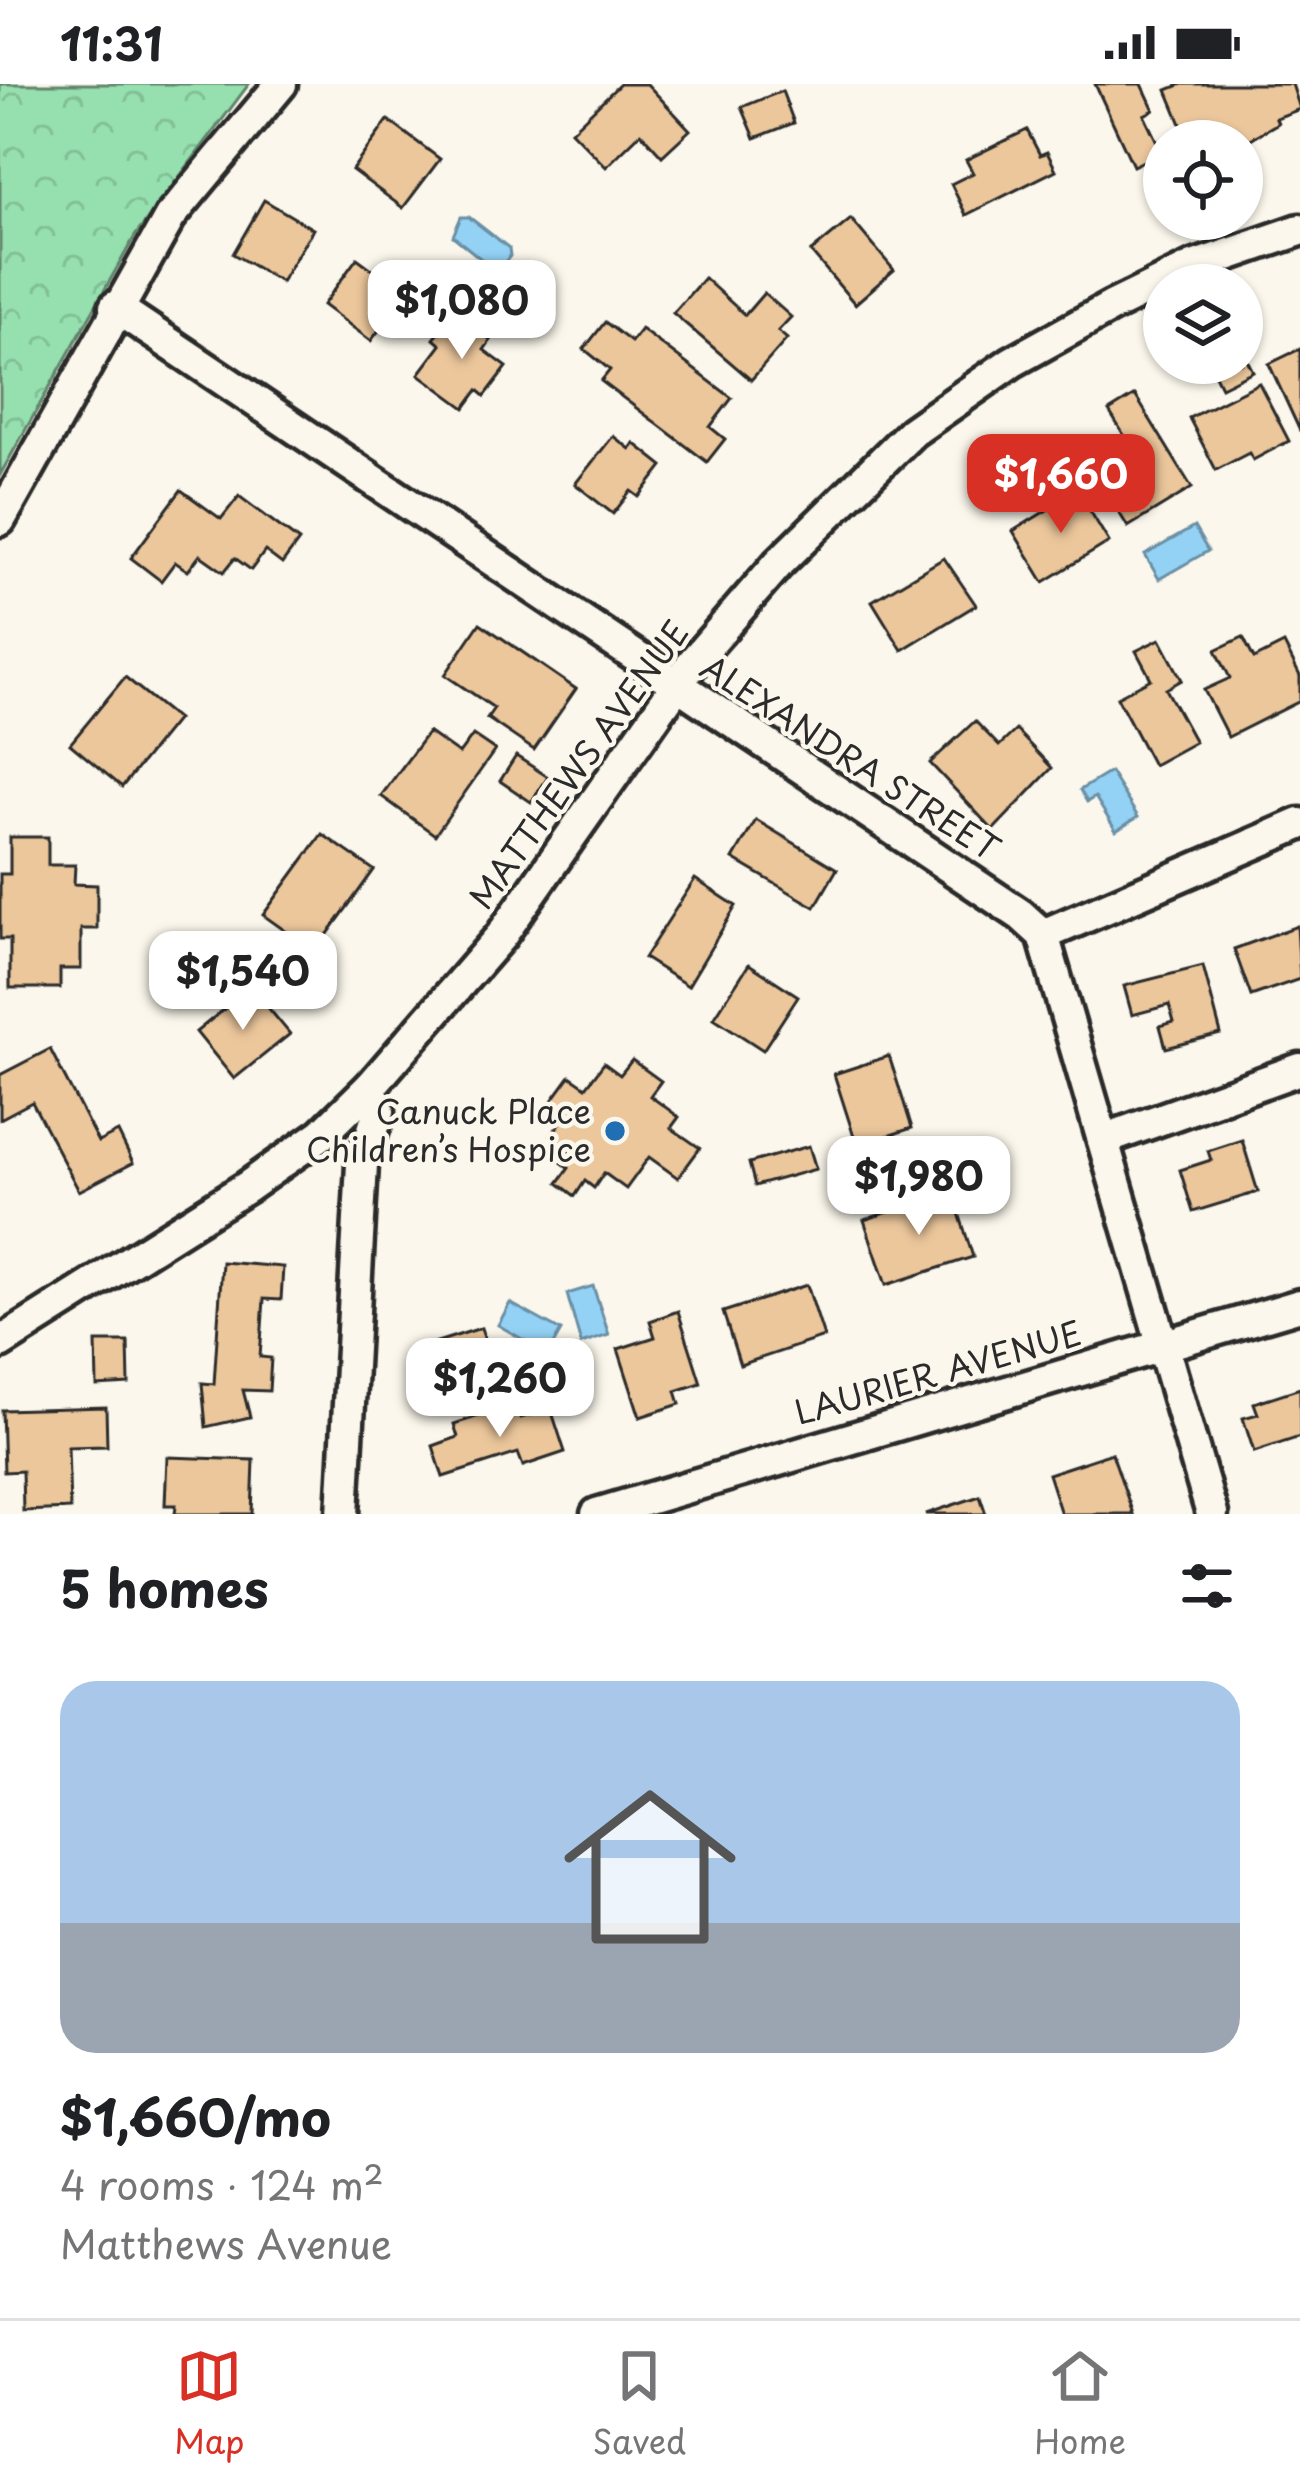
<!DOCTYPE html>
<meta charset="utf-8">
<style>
body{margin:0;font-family:"Playpen Sans",sans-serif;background:#f6f6f6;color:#202124;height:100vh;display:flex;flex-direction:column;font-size:45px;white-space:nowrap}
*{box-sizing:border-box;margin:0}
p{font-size:39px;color:#757577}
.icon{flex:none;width:66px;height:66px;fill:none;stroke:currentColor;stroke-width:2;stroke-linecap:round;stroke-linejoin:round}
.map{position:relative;height:1430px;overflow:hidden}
.panel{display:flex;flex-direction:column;background:#fff;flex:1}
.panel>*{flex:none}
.tools{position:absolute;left:1143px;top:36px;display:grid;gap:24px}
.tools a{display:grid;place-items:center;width:120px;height:120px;border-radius:50%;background:#fff;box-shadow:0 3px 9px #0004;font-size:60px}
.price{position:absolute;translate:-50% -102px;padding:0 27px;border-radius:24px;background:#fff;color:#222;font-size:39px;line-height:78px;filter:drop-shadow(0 3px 6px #0008)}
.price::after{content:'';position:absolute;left:50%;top:72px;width:36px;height:27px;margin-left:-18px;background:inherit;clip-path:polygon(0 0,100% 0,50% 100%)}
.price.selected{background:#d93025;color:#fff}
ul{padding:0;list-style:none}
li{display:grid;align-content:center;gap:24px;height:636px;padding:0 60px}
li span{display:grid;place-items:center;height:372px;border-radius:36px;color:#555}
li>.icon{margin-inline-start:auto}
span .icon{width:216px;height:216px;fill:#fffc;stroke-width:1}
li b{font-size:51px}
h2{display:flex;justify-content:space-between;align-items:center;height:144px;padding:0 60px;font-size:51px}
.status{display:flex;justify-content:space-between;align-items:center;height:84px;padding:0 60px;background:#fff;direction:ltr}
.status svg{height:33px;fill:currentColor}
.menu{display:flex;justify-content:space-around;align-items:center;height:168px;border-top:3px solid #e0e0e0;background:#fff;font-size:33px;color:#757577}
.menu a{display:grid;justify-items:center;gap:6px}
.menu .selected{color:#d93025}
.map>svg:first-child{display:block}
.park{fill:url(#park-crowns);stroke:#60856c;stroke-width:3}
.water{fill:#94d2f5;stroke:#6a8fa4;stroke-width:3}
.building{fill:#ecc79c;stroke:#2b2b2b;stroke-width:3}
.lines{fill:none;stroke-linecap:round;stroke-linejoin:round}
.minor-casing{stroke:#2b2b2b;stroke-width:39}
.minor{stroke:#fbf7ec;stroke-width:30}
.poi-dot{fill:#1f6fb2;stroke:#fbf7ec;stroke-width:4.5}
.labels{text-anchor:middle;stroke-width:9;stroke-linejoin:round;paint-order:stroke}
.street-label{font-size:33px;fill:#2b2b2b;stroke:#fbf7ec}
.poi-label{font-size:33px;fill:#2b2b2b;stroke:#fbf7ec;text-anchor:end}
</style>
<div class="status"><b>11:31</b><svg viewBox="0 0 49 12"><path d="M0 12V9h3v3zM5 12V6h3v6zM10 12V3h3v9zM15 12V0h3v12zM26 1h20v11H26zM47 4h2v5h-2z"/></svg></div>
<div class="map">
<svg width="1300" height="1430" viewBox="0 0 1300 1430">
<defs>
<pattern id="park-crowns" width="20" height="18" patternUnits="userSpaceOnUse" patternTransform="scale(3)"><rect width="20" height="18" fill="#96dfae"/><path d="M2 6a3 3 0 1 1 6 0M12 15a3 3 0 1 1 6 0" fill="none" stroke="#81c096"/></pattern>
</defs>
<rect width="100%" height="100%" fill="#fbf7ec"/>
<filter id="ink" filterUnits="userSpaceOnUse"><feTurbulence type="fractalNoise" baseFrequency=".00833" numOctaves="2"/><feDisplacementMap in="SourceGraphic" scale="24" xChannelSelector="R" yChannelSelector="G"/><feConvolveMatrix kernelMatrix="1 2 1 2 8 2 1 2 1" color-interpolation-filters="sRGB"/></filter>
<g filter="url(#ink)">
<polygon class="park" points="0,0 249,0 135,152 0,391"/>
<g class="water">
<polygon points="461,133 469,133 509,164 510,172 501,183 492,184 453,152"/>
<polygon points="1194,443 1208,467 1159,495 1145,471"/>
<polygon points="1110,688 1138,733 1116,747 1095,713 1087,718 1080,706"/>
<polygon points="593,1202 609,1251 581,1260 567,1210"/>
<polygon points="510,1219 561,1247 548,1270 498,1241"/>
</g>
<g class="building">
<polygon points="620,0 647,0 690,46 662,72 641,49 606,83 571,47"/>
<polygon points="1095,0 1142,0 1154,26 1144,31 1162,68 1133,82"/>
<polygon points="1182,0 1292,0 1300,25 1276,34 1278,39 1242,60 1188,57 1167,6"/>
<polygon points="782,7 794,39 755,54 742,23"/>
<polygon points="388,36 440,75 403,124 352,86"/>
<polygon points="1027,46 1040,71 1047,68 1056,86 966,131 951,100 973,89 966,76"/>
<polygon points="264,116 313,145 281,198 233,170"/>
<polygon points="851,135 894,186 855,220 811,168"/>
<polygon points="357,174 406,210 371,257 323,221"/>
<polygon points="704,194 745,231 764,209 791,233 778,247 787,255 751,296 673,229"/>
<polygon points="455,228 491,256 484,266 507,283 485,312 478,306 465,324 419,290 441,261 434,255"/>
<polygon points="605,238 631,258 641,245 732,314 710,343 725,355 707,378 601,297 610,286 584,265"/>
<polygon points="1300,265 1300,347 1269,280"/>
<polygon points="1242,266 1253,287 1221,303 1210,281 1242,279"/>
<polygon points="1259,299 1289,357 1253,376 1249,369 1216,386 1189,334"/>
<polygon points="1135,311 1192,404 1128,443 1096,391 1134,367 1109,327"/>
<polygon points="613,352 630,365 634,359 663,382 639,413 631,407 613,430 575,400"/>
<polygon points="181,406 221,435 239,412 299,457 282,480 265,467 251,486 235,474 224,488 200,471 188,487 175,478 161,497 131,474"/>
<polygon points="1078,407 1109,458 1044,498 1013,447"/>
<polygon points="944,474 976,521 902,566 872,517"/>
<polygon points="480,539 576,605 534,666 487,634 494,624 445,591"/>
<polygon points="1243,553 1254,575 1284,560 1300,592 1300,617 1228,653 1204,606 1230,594 1216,566"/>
<polygon points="1160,555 1182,596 1166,605 1195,658 1153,681 1117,613 1151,595 1136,567"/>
<polygon points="125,593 177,635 122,703 70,660"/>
<polygon points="975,637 999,662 1016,646 1052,684 993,746 930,679"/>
<polygon points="428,648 459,670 473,651 495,666 435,751 381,712"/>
<polygon points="516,672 548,693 531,718 500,697"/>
<polygon points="756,736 837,785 815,823 733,775"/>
<polygon points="322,750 374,786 315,868 263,831"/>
<polygon points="10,753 48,753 48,781 75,781 74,800 97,801 97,845 81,845 81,885 60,885 60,904 10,904 10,855 0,855 0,790 10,790"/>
<polygon points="695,795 736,822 688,902 644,874"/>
<polygon points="1297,842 1300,895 1251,912 1234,865"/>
<polygon points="749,880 798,912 763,966 714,934"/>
<polygon points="1203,882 1221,950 1166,964 1160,942 1174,938 1169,921 1132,931 1124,902"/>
<polygon points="251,903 290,950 234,995 196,948"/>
<polygon points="50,965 98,1058 118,1048 133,1079 79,1107 32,1018 0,1035 0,991"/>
<polygon points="889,972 912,1044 857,1062 834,990"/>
<polygon points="632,976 661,997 650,1012 679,1033 671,1044 700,1064 678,1094 649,1073 626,1105 604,1089 594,1104 585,1097 575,1112 558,1099 569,1084 560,1077 570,1065 551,1051 567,1030 551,1018 570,992 586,1003 604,979 620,991"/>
<polygon points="1242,1056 1258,1108 1193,1128 1180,1086 1211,1076 1208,1067"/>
<polygon points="809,1062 816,1085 755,1102 749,1079"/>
<polygon points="952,1107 973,1173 886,1201 864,1136"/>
<polygon points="222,1178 283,1183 281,1216 264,1215 260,1273 271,1274 269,1307 243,1306 250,1333 206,1343 202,1299 214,1300"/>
<polygon points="807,1201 824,1253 740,1281 723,1228"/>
<polygon points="678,1227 701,1299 676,1307 680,1320 640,1333 618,1265 655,1253 650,1237"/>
<polygon points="481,1244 500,1304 453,1319 434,1259"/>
<polygon points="96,1258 128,1258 129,1300 97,1302"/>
<polygon points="573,1269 583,1298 531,1316 521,1286"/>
<polygon points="1300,1304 1300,1353 1254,1368 1243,1334 1258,1330 1254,1319"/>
<polygon points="516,1320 521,1334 551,1325 565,1368 523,1382 518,1369 443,1393 433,1362 458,1353 454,1340"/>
<polygon points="106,1323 107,1362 68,1363 70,1425 23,1427 22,1387 4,1388 2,1326"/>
<polygon points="1112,1369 1133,1430 1061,1430 1048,1390"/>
<polygon points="167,1373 254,1376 252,1430 175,1430 176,1421 165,1421"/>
<polygon points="980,1412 986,1430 926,1430"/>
</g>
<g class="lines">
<g class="minor-casing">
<g id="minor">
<polyline points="115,223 1021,831 1043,851 1212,1430"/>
<polyline points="0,436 170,133 281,0"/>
<polyline points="1043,851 1300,740"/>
<polyline points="1103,1056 1300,985"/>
<polyline points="0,1259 247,1103 322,1050 370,1003 501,852 693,578 778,480 912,348 1012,278 1111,223 1193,183 1300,146"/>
<polyline points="343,1430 362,1080 379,1027 370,1003"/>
<polyline points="597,1430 1300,1221"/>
</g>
</g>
<use href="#minor" class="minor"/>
</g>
</g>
<circle class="poi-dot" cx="615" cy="1047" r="12"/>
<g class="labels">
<g class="street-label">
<text transform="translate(850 674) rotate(33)" y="12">ALEXANDRA STREET</text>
<text transform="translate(579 681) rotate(-54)" y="12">MATTHEWS AVENUE</text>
<text transform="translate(938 1289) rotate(-16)" y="12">LAURIER AVENUE</text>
</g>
<g class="poi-label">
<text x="591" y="1040">Canuck Place<tspan x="591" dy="38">Children’s Hospice</tspan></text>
</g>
</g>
</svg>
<div class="tools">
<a><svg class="icon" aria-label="locate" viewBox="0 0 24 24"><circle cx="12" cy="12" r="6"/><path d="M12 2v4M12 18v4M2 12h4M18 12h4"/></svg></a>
<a><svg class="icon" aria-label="layers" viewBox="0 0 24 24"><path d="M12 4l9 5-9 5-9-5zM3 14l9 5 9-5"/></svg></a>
</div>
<b class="price" style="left:462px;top:278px">$1,080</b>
<b class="price selected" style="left:1061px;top:452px">$1,660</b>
<b class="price" style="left:243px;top:949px">$1,540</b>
<b class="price" style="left:919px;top:1154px">$1,980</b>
<b class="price" style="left:500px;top:1356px">$1,260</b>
</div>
<section class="panel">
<h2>5 homes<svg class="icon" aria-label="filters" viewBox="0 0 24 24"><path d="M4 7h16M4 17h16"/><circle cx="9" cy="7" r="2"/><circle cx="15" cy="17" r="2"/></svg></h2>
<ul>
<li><span style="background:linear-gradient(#a9c7e8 65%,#9aa5b1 0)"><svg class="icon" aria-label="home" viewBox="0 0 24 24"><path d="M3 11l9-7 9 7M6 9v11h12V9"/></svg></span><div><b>$1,660/mo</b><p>4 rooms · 124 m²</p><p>Matthews Avenue</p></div></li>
</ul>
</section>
<nav class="menu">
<a class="selected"><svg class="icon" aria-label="map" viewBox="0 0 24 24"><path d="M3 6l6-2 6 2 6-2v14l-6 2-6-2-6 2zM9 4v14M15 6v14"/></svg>Map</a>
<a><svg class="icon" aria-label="saved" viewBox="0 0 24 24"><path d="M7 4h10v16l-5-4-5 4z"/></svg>Saved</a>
<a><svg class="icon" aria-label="home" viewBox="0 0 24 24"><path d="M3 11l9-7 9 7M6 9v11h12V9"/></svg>Home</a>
</nav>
